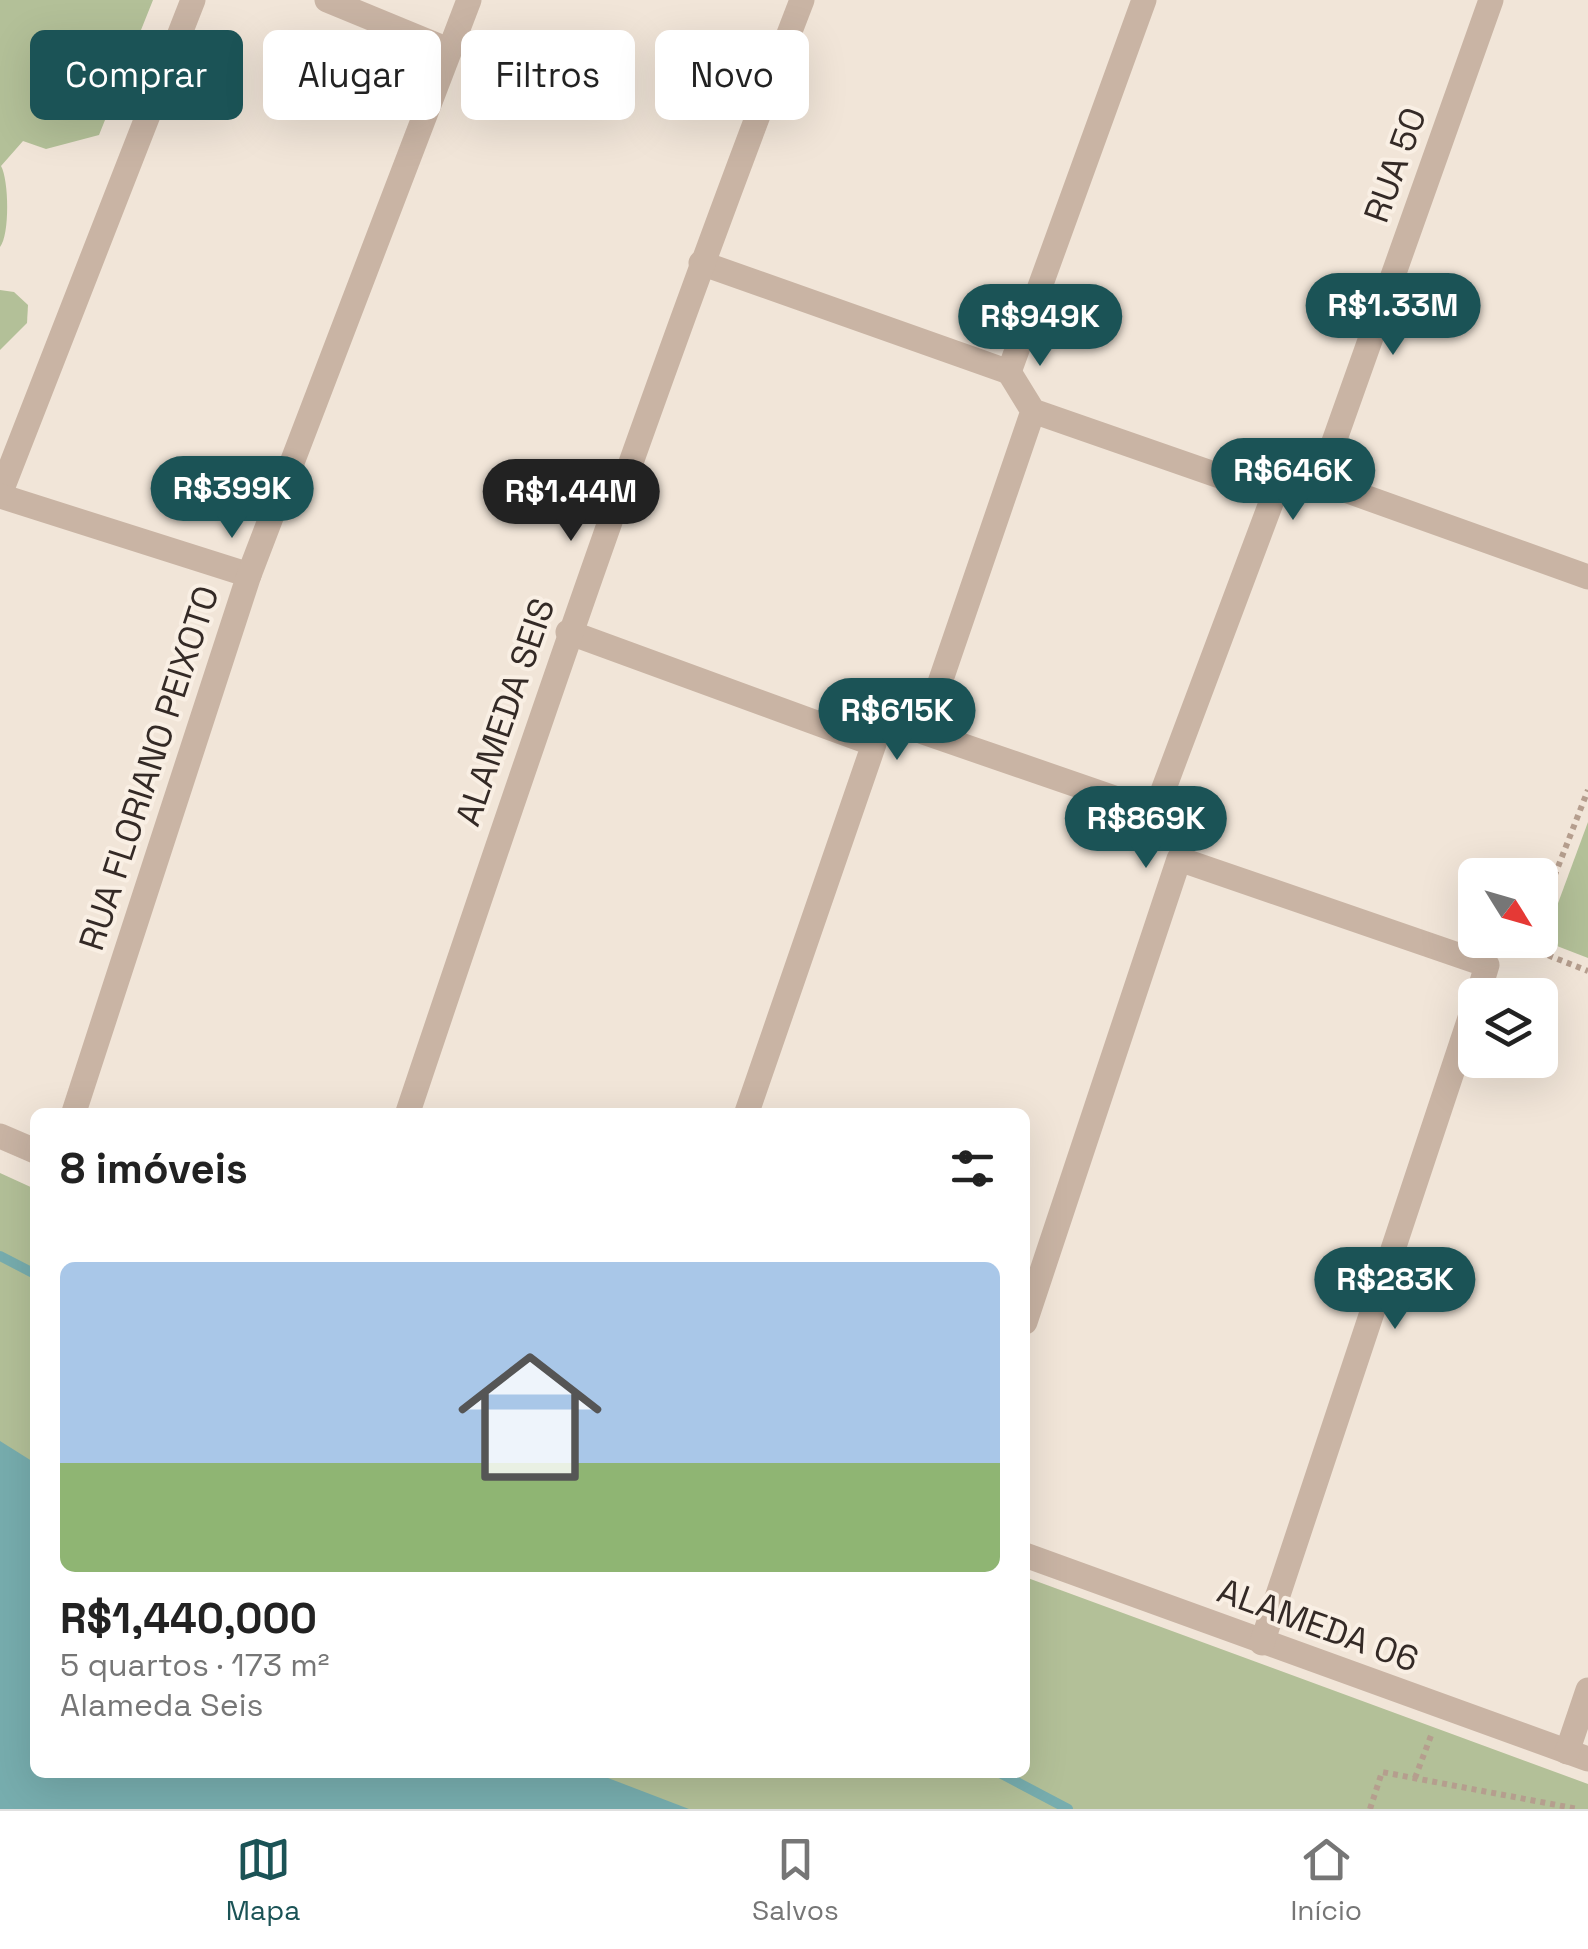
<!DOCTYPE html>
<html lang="pt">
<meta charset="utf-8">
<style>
body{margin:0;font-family:"Space Grotesk",sans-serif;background:#f6f6f6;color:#222;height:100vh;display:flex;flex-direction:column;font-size:38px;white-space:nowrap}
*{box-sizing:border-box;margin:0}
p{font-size:32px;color:#767676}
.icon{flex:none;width:55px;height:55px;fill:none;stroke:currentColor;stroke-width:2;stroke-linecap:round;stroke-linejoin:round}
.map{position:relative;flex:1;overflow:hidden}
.details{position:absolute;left:30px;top:1108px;width:1000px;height:670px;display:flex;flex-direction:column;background:#fff;border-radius:15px;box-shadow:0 10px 40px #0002}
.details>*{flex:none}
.guide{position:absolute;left:30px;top:30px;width:1000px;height:90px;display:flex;gap:20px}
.needle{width:65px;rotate:127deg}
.buttons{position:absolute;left:1458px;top:858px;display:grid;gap:20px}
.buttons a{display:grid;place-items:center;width:100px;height:100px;border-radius:15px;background:#fff;box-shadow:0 10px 40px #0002;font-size:50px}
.price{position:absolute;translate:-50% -85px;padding:0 22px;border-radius:35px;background:#1b5356;color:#fff;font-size:32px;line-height:65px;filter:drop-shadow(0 2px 5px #0008)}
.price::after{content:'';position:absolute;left:50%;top:60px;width:30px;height:22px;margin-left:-15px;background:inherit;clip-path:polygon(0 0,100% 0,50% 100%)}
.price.on{background:#222;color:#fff}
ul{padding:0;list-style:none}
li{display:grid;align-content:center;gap:20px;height:530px;padding:0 30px}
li+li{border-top:2px solid #e0e0e0}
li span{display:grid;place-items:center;height:310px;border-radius:15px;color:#555}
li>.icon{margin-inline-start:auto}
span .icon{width:180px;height:180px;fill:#fffc;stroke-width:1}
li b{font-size:42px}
h2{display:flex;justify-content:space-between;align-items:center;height:120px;padding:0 30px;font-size:42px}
.pill{padding:0 35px;border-radius:15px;background:#fff;box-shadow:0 10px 40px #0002;font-size:35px;line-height:90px}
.pill.on{background:#1b5356;color:#fff}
.tabs{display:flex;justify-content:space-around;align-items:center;height:140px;border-top:2px solid #e0e0e0;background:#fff;font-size:28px;color:#767676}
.tabs a{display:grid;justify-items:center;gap:5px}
.tabs .on{color:#1b5356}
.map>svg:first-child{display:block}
.green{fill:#b3c098}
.water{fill:#77adae}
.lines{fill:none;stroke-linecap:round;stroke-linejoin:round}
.stream{stroke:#77adae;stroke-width:10}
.path{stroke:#b59e8e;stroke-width:6;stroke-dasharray:5 5;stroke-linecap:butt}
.street{stroke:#c9b4a4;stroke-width:25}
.labels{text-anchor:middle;stroke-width:8;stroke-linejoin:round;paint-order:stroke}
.street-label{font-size:35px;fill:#342a26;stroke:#f9efe4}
</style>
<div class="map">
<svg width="1588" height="1809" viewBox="0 0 1588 1809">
<rect width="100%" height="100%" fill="#f1e5d8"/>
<g class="green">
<path d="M 0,0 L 153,0 L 99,135 L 46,149 L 23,141 L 1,166 C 9,180 10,235 0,247 Z"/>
<polygon points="0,290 14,292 28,305 27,323 0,350"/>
<polygon points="1588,822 1588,958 1544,941"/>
<polygon points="0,1173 35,1189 35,1772 1025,1772 1025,1577 1588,1784 1588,1809 0,1809"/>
</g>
<polygon class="water" points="0,1441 35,1463 35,1772 595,1773 689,1809 0,1809"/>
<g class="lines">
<g class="stream">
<polyline points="0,1256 35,1274"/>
<polyline points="998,1772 1068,1809"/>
</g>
<g class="path">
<polyline points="1540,913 1588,790"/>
<polyline points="1529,940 1527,947 1588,971"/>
<polyline points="1415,1778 1432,1733"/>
<polyline points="1370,1809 1382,1772 1578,1809"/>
</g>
<g class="street">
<polyline points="327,0 446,49"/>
<polyline points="1491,0 1320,481 1588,577"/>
<polyline points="701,263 1009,372 1144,0"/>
<polyline points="1009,372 1033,411 1274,495 1155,812 923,732 1033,411"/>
<polyline points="0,494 193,0"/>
<polyline points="0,496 249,575"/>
<polyline points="568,632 874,744 747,1112"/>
<polyline points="74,1112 249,575 469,0"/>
<path d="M 408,1112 C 533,739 660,368 802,0"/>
<polyline points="0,1136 35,1151"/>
<polyline points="1025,1322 1179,859 1487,965 1478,995"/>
<polyline points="1025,1555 1588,1759"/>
<polyline points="1262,1643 1475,1003"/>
<polyline points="1567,1752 1588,1690"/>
</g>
</g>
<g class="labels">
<g class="street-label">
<text transform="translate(1395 165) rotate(-70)" y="12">RUA 50</text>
<text transform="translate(505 712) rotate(-71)" y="12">ALAMEDA SEIS</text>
<text transform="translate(149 768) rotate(-72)" y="12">RUA FLORIANO PEIXOTO</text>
<text transform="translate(1318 1625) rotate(20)" y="12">ALAMEDA 06</text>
</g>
</g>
</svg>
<div class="buttons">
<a><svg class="needle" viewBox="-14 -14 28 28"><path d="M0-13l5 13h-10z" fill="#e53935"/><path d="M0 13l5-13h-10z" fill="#767676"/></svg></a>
<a><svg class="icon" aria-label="layers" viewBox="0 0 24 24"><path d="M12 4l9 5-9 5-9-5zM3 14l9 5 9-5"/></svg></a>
</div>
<b class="price" style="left:1393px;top:358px">R$1.33M</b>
<b class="price" style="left:1040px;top:369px">R$949K</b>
<b class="price" style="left:1293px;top:523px">R$646K</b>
<b class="price" style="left:232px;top:541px">R$399K</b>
<b class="price on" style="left:571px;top:544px">R$1.44M</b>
<b class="price" style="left:897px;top:763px">R$615K</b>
<b class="price" style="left:1146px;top:871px">R$869K</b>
<b class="price" style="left:1395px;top:1332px">R$283K</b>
<div class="guide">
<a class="pill on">Comprar</a>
<a class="pill">Alugar</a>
<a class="pill">Filtros</a>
<a class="pill">Novo</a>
</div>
<section class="details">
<h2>8 imóveis<svg class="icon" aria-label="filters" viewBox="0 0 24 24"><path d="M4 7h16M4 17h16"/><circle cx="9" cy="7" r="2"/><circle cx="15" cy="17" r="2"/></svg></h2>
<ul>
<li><span style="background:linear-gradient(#a9c7e8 65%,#8fb573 0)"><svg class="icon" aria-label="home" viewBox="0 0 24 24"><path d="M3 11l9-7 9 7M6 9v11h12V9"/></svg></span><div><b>R$1,440,000</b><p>5 quartos · 173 m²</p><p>Alameda Seis</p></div></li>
</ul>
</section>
</div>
<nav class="tabs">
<a class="on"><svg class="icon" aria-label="map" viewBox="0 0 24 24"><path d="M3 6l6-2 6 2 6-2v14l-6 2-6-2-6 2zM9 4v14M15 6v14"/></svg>Mapa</a>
<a><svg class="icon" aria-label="saved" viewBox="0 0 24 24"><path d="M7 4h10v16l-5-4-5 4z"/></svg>Salvos</a>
<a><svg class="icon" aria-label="home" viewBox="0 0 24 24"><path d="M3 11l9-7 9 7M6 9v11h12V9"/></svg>Início</a>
</nav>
